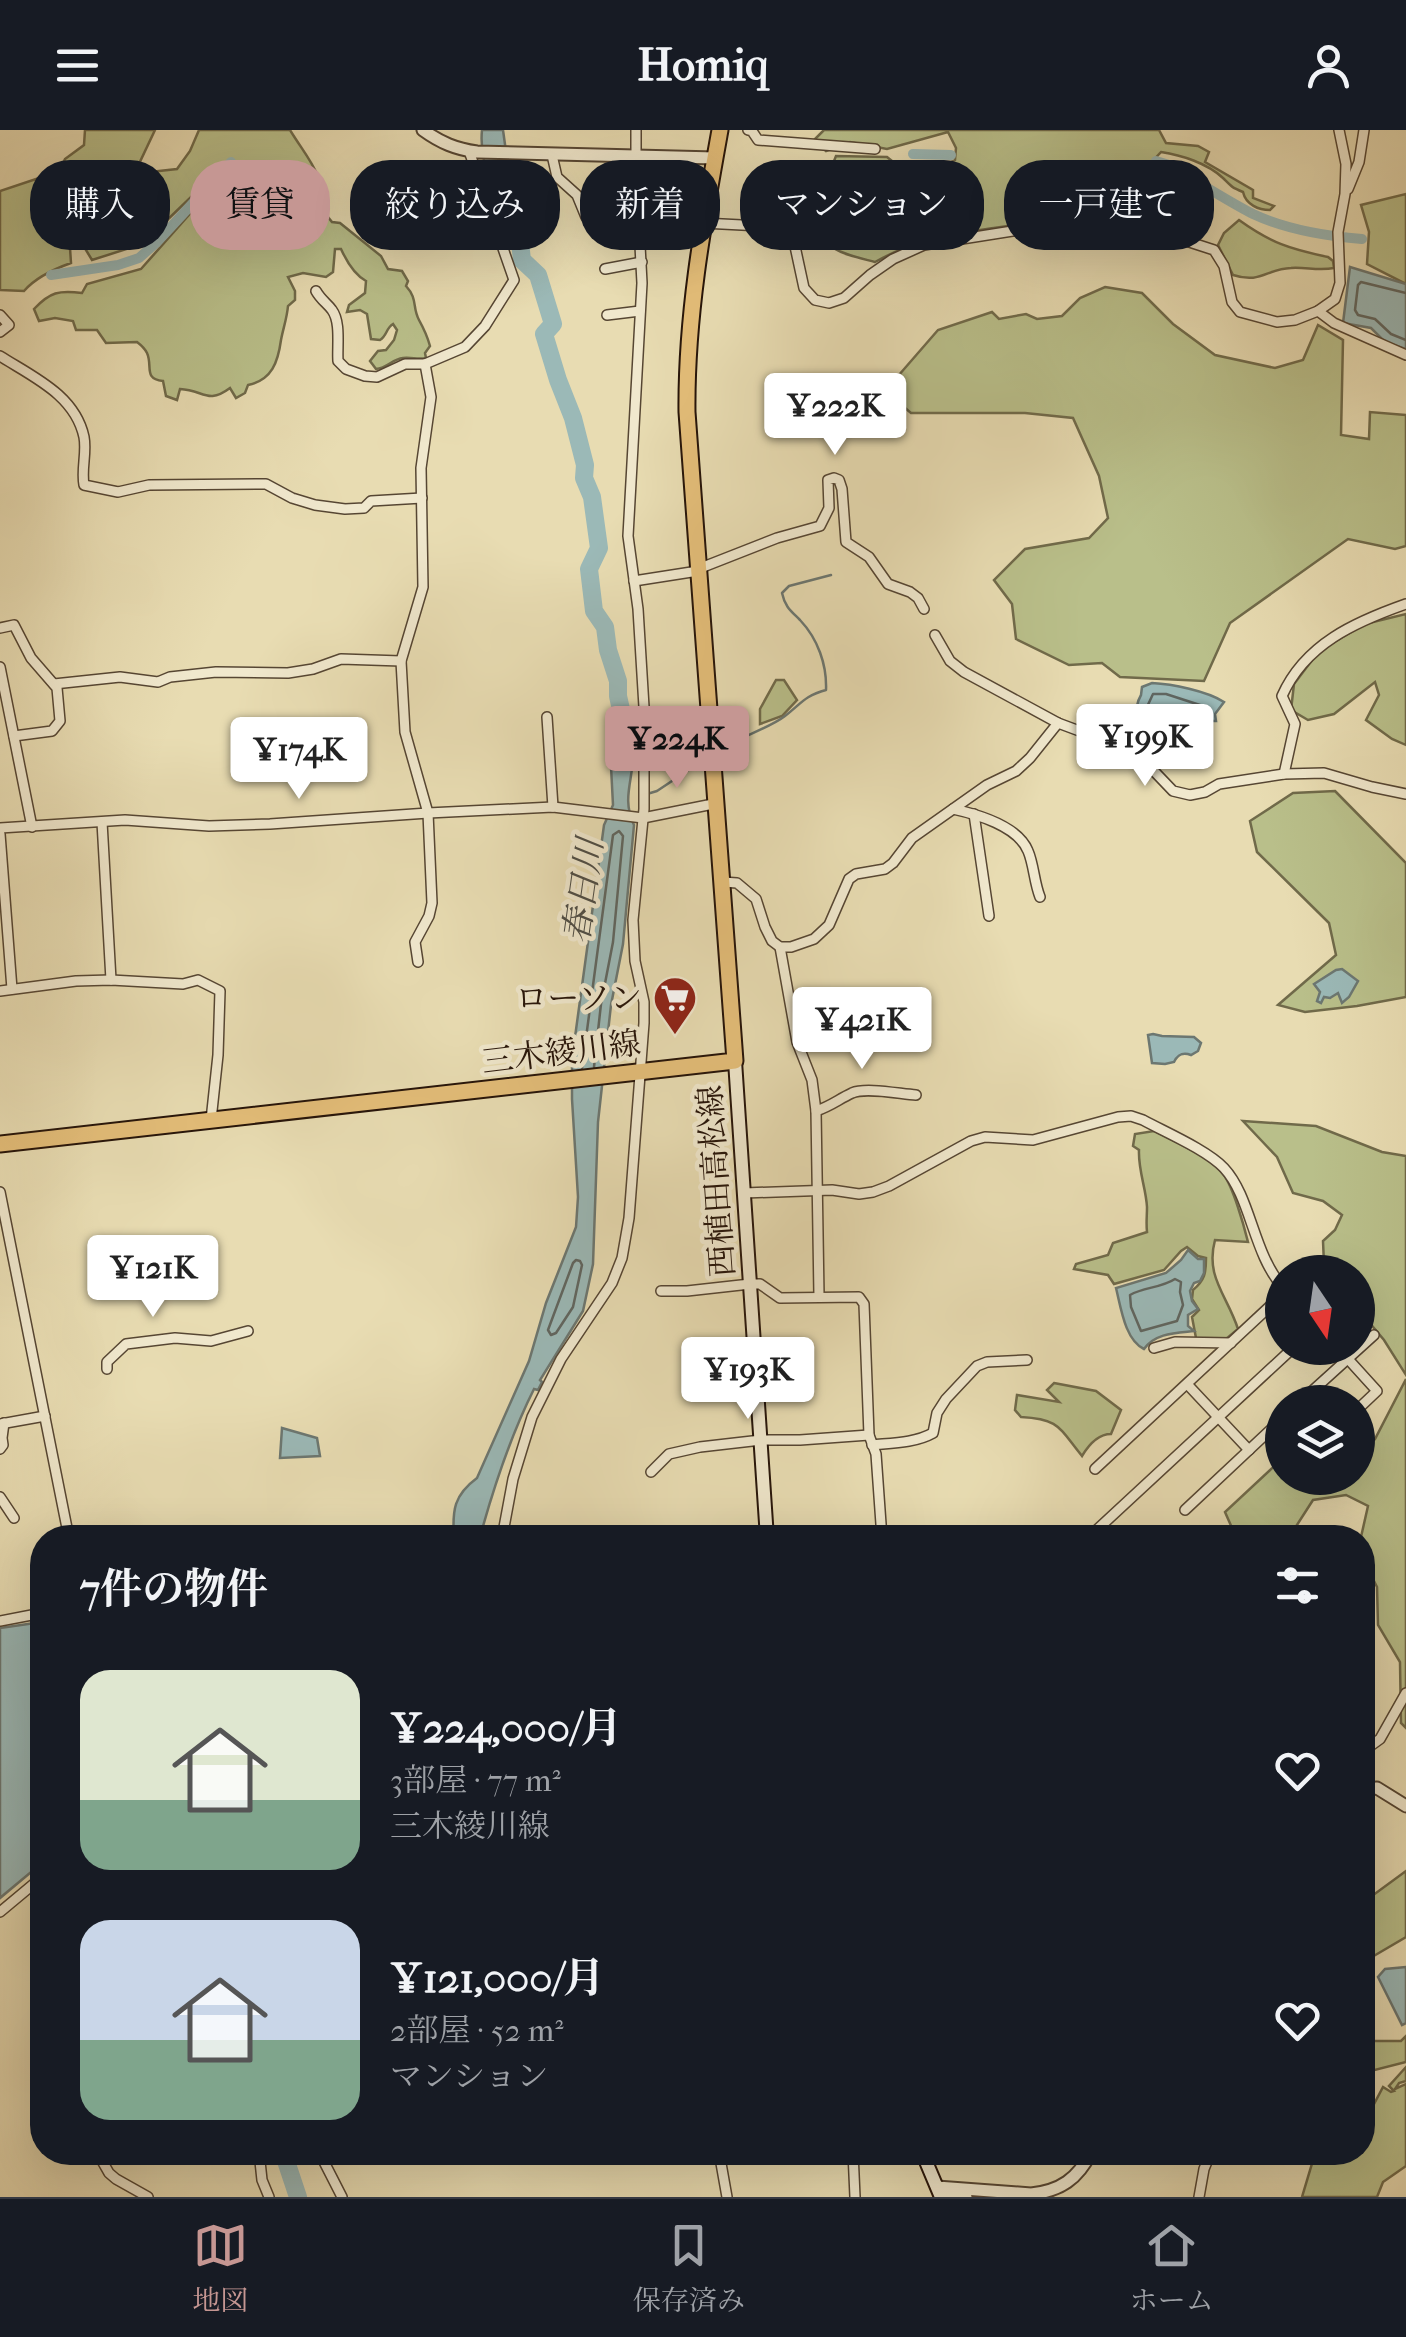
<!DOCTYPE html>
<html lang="ja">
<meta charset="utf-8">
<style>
body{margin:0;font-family:"IM FELL French Canon","Noto Serif JP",serif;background:#242831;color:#f1f3f6;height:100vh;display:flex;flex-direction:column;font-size:38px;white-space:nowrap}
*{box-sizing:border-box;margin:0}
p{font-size:32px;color:#9ea1a6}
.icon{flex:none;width:55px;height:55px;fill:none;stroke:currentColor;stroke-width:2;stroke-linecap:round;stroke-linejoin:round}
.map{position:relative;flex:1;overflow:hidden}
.drawer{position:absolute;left:30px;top:1395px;width:1345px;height:640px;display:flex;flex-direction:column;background:#171b24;border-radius:40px;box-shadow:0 10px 40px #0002}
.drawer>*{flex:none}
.top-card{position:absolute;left:30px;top:30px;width:1348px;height:90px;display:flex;gap:20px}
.needle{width:65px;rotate:167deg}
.fabs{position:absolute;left:1265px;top:1125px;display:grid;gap:20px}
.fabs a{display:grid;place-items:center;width:110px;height:110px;border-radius:50%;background:#171b24;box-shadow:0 10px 40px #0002;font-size:50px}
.price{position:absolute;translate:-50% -85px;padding:0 22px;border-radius:10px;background:#fff;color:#222;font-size:32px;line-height:65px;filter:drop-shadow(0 2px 5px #0008)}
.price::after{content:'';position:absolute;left:50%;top:60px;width:30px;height:22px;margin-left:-15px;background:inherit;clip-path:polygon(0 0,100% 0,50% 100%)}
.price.current{background:#c59692;color:#111}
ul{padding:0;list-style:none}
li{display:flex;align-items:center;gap:30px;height:250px;padding:0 50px}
li span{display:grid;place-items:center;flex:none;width:280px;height:200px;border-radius:30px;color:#555}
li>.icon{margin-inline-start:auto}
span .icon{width:120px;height:120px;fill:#fffc;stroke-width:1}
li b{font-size:42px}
h2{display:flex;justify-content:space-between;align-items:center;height:120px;padding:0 50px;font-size:42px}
.chip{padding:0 35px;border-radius:40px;background:#171b24;box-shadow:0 10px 40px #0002;font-size:35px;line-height:90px}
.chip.current{background:#c59692;color:#111}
header{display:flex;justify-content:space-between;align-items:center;height:130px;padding:0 50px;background:#171b24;font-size:45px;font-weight:700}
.menu{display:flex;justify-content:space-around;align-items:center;height:140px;border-top:2px solid #363941;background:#171b24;font-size:28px;color:#9ea1a6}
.menu a{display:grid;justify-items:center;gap:5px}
.menu .current{color:#c59692}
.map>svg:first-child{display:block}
.green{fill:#b9bf8a;stroke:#706a4a;stroke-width:2.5}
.water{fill:#9bb9b7;stroke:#6c7771;stroke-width:2.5}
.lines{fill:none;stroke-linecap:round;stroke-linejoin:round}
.shore{stroke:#606660;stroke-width:2.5}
.stream{stroke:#6c7771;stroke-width:2.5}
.canal{stroke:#9bb9b7;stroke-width:10}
.river{stroke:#9bb9b7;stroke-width:18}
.minor-casing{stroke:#564633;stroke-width:12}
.tertiary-casing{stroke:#564633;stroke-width:15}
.secondary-casing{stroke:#261409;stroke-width:16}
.primary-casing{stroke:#261409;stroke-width:19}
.minor{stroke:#f0e8cd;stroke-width:9}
.tertiary{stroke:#f0e8cd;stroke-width:11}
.secondary{stroke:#f0e8cd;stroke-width:12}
.primary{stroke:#e4be79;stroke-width:15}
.labels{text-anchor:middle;stroke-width:9;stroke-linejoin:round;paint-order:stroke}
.poi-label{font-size:32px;fill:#261409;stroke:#f0e8cd;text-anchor:end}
.street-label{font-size:32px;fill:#261409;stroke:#f0e8cd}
.water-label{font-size:35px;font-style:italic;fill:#4f4e46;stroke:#f0e8cd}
</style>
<header><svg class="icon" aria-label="menu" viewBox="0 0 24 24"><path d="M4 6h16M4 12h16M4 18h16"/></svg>Homiq<svg class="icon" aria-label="person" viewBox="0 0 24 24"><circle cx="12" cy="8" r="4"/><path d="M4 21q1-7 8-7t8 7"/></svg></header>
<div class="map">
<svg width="1406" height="2067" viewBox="0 0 1406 2067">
<rect width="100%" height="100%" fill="#e8dcb2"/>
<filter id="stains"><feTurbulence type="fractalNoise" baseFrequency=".002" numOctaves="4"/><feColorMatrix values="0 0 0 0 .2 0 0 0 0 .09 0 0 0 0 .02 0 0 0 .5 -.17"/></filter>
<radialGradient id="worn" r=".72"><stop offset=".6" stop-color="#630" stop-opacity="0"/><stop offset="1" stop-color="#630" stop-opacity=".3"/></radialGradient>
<g class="green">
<path d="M 85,0 L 155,0 L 138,36 L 150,42 L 177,39 L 190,21 L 199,0 L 290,0 C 309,31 324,43 324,82 L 332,92 L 340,93 L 381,126 L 388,139 L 402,141 L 408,151 L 406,156 C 418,169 412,177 419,190 C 424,199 427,205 430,216 L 425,223 L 426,228 C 418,230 412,227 403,228 C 392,229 388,238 376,239 L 370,231 L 378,221 L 386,220 L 394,210 L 397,200 L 393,194 C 386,198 387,206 380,210 L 371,209 L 367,184 L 360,180 L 347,182 L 349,175 L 365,163 L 366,151 C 355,145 346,130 341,119 L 335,119 L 333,142 L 326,147 L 303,143 L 288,147 L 295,161 L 295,170 L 288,176 C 287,188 283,199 281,210 C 278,232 272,250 248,255 L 245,263 L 236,268 L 230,258 C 207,275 204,260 180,259 L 177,270 L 166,266 L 163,251 C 143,249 153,236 147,223 C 145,219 141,215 137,212 L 106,213 L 97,200 L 76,200 L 73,191 L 55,188 L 39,191 L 34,179 C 50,162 59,160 82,163 L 87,154 L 141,139 L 226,43 L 219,40 L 161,96 L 136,116 L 92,130 L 83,115 L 77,110 L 70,118 L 71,133 C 54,139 36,147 24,161 L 0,160 L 0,61 L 36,49 L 36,59 L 42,58 L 66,46 L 61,38 L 65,29 L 84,15 Z"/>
<path d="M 824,0 L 1159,0 L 1166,13 L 1198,16 L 1209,22 L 1205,32 L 1253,60 L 1253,68 L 1274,76 L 1270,80 C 1259,80 1246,75 1243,62 C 1231,57 1232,57 1223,48 C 1207,33 1181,25 1161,22 L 1150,34 C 1179,40 1186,67 1195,92 L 1184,104 C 1156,94 1127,90 1101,77 C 1066,86 1030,93 994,98 C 948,105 917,109 875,132 C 840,123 832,123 810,92 L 791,89 L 793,66 L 812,70 L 826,51 L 836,26 L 887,27 L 902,39 L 942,37 L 955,30 L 956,18 L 948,2 L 887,19 L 850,12 L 826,21 L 814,10 Z"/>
<polygon points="1406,64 1406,154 1367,134 1369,102 1361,75"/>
<path d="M 1239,90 C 1271,113 1290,119 1328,127 L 1333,131 L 1334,138 C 1319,141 1306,137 1291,138 C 1266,139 1261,154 1233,145 L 1218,115 L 1224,103 Z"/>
<polygon points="1105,157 1142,163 1173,194 1215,225 1275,238 1303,230 1318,195 1343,210 1341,305 1369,309 1370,282 1406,285 1406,416 1395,419 1348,409 1230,493 1204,551 1120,547 1102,533 1069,535 1016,509 1012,474 994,450 1025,419 1089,408 1108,388 1099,346 1073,288 1025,283 911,283 885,261 938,200 992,182 999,189 1026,184 1037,189 1062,186 1080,168"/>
<polygon points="1406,484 1406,615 1392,609 1366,590 1379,565 1375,552 1334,584 1308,590 1291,580 1294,554 1319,521 1365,494"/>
<polygon points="776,550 784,550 797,570 782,586 760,594 760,579"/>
<polygon points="1335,661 1406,733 1406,867 1357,876 1305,882 1278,875 1336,825 1329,793 1257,722 1250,691 1293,663"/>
<polygon points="1243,991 1316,996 1382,1022 1406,1026 1406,1245 1384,1210 1358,1179 1358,1142 1337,1142 1324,1134 1323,1111 1335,1100 1342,1085 1323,1071 1293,1063 1277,1027"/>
<path d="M 1154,1001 C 1176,1013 1207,1024 1223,1044 C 1233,1056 1244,1096 1248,1112 L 1215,1110 C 1205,1147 1227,1165 1238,1199 L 1226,1209 L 1196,1208 L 1192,1187 L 1199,1180 L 1192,1169 L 1193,1160 C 1205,1150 1206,1143 1206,1128 L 1198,1126 L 1187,1117 L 1181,1121 L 1164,1140 L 1114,1154 L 1108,1145 L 1074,1139 L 1076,1134 L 1108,1125 L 1113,1113 L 1147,1102 C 1146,1093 1147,1086 1147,1077 C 1146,1058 1138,1040 1139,1020 L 1133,1016 L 1135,1004 Z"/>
<polygon points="1406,1249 1406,1598 1401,1593 1400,1532 1378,1495 1377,1457 1363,1429 1361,1407 1368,1376 1346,1365 1313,1370 1295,1398 1262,1408 1236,1407 1225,1382 1282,1329 1282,1348 1358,1348 1358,1305 1375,1309"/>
<path d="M 1054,1253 L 1096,1261 L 1121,1280 L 1111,1304 C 1098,1304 1088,1316 1082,1326 C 1059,1298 1060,1289 1021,1287 L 1015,1280 L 1017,1265 L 1059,1272 L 1047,1260 Z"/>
<polygon points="1406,1741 1406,1807 1372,1827 1363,1853 1363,1775 1365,1771"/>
<polygon points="1406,1906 1406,1932 1363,1943 1363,1911 1401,1911"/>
<polygon points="1406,1937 1406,1951 1399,1953 1395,1959 1406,1954 1406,2036 1383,2052 1377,2067 1302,2067 1314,2027 1323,2023 1362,2022 1363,1995 1383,1957 1391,1962 1394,1961 1389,1956"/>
</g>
<g class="water">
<path d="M 482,0 L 503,0 L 508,36 L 524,47 L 531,73 L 522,95 L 524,120 L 520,129 L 513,87 L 507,80 L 498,81 C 492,54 479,29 482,0 Z"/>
<polygon points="1350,137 1406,154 1406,219 1385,212 1371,198 1343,193"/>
<path d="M 1152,553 C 1172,554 1207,561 1224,572 L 1215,584 L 1216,591 L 1206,591 L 1202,594 L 1206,603 L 1205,610 L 1186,621 L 1183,626 L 1157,630 L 1144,622 C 1139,604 1131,582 1141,565 L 1142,557 Z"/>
<path d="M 619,565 C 624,583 632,603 633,622 C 634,649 621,668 634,695 L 623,814 L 611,875 L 598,992 L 593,1134 L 583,1181 L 540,1250 L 542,1252 L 538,1260 L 534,1259 C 510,1307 494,1356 480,1407 L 454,1408 C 452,1380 454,1365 477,1348 L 529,1231 L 546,1173 L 576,1097 L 578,1067 L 572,969 L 572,929 L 604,695 L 613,675 L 610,617 L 618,597 L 617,575 Z"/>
<polygon points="1342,839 1358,851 1349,867 1342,873 1338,863 1330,868 1324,867 1321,873 1317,871 1320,862 1314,854 1336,840"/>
<path d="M 1153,904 L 1162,906 L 1194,907 L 1201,913 L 1198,921 L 1191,925 C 1183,922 1178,924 1174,932 L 1165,934 L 1152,933 L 1148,905 Z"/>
<path d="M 1188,1120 L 1198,1129 L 1204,1129 L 1204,1143 L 1200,1151 L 1194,1153 L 1190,1161 L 1192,1171 L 1198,1179 L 1188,1185 L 1188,1196 L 1194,1201 C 1176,1203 1155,1203 1144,1219 C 1125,1210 1121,1178 1116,1158 L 1166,1143 L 1181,1130 Z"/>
<polygon points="282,1298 317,1308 320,1326 280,1328"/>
<polygon points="42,1492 42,1733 0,1768 0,1498"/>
<polygon points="1406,1837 1406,1893 1402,1895 1378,1847 1385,1839"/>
</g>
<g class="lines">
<g class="shore">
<polyline points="1406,163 1361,152 1358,155 1355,180 1358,185 1375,189 1391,204 1406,210"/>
<polygon points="1153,564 1166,564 1203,576 1202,580 1193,591 1193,604 1176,616 1159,619 1153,615 1146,579"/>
<polyline points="582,938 613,705 619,701 623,706 613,812 601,874 594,937"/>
<polygon points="576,1130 580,1131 582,1135 573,1177 556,1203 551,1205 548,1200 573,1133"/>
<path d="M 1175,1149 L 1181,1152 L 1180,1162 L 1183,1175 L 1177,1191 L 1141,1201 L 1131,1177 L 1130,1165 C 1144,1157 1161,1158 1175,1149 Z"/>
</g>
<g class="stream">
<path d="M 719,620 C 739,607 768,599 785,586 C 801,574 804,566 826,560 C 827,535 818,509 800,490 C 791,481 785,477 782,463 L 789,456 L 831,445"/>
<polyline points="647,664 657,661 708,627"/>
</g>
<g class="canal">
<polyline points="913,24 951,25"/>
<path d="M 1156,31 L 1169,35 C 1197,51 1224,69 1253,84 C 1287,100 1324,106 1362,109"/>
<polyline points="51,145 118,135 139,128 156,113 231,32"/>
</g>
<g class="river">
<polyline points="519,103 522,130 538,145 553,194 544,204 558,250 573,288 585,335 584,348 592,367 599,418 589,439 594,481 605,497 608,520 618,551 618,566 624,593"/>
<polyline points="283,2022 298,2067"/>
</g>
<g class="minor-casing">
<g id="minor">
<polyline points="748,0 752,1 758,10 875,19"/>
<polyline points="552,25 557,47 577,65 586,87"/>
<polyline points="1348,59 1359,32 1364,0"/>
<polyline points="703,93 761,96 786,100 793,107 804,158 815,170 829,173 844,168 870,145 893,129 924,115 1050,95 1093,93 1140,96 1214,120 1224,136 1232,172 1240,182 1277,192 1295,190 1318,181 1334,193 1406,225"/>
<polyline points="641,96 681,96 702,102"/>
<polyline points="605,139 642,132"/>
<path d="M 316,161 C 321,170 327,173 332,180 C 341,192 337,216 338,231 L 346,239 L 365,246 L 377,247 L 405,234 L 425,234"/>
<polyline points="1318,181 1335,169 1340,153 1338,102 1345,64 1346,34 1339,0"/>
<polyline points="0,185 9,195 0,202"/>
<polyline points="607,185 640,181"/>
<path d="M 0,226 C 33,247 75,265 84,307 C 87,323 81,339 84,355 L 118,362 L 149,355 L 266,354 L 292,368 L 315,375 L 345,379 L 364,378 L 371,371 L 422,368"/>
<polyline points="698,439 777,408 820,396 829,378 828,350 834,348 839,350 842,359 846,412 869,427 888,454 910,462 918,468 924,479"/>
<polyline points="634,451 698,441"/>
<polyline points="0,498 14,495 31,528 57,558 60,591 52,601 14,606"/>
<polyline points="935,505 950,531 964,542 1058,593 1117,615 1151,638 1173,661 1190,665 1205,662 1219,654 1284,644 1324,643 1372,657 1406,664"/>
<polyline points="0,537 32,697"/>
<polyline points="54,554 120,547 158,552 170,547 216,542 288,543 313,539 341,529 401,531"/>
<polyline points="547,587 553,677"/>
<path d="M 1284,644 L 1295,594 L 1282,566 C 1305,514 1355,492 1406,474"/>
<path d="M 953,679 C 976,684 1018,696 1028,721 C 1034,735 1034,752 1040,767"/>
<polyline points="974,684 989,786"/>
<polyline points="102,692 111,850"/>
<polyline points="0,698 125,690 209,696 270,694 428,683 553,677 643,688 718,673"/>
<polyline points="0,704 12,859"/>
<polyline points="723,752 737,753 756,769 765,797 772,811 780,817 791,817 814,809 829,795 849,749 856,744 885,739 893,733 912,708 987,655 1016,641 1030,628 1058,593"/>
<polyline points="780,817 797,912 812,950 816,981 819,1166"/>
<polyline points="418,832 415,812 429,786 432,773 428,683 405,602 401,531 423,457 421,338 431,267 425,234 465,217 485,196 514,150 469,21"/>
<polyline points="0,861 76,851 111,850 183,854 198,850 220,861 218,925 211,990"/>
<path d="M 816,981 C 831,976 839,969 852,963 C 866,957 900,964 916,965"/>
<polyline points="0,1062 69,1408"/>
<path d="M 744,1063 L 832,1060 L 859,1064 L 873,1062 L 889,1056 L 971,1011 L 985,1007 L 1033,1010 L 1118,987 L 1131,986 L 1143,990 C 1165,1002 1207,1020 1224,1038 C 1251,1067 1253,1123 1282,1156"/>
<polyline points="1307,1142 1319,1131"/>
<polyline points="661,1161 687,1161 750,1154 760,1154 780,1168 859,1167 864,1174 869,1305 876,1324 882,1408"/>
<polyline points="1154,1218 1175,1212 1231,1213"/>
<polyline points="1338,1218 1377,1261 1358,1279"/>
<polyline points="107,1239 107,1232 126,1214 175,1208 211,1211 248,1201"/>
<polyline points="1187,1254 1249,1320"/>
<polyline points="1300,1272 1374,1205"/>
<polyline points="0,1294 45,1286"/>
<path d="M 872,1315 C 893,1313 915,1313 933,1303 L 937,1283 L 946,1269 L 977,1236 L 987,1232 L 1027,1230"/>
<polyline points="0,1319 3,1315 2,1308 4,1293"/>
<polyline points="1095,1339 1282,1165"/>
<polyline points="651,1342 669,1324 700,1317 761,1310 800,1310 869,1305"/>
<polyline points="0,1367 14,1388"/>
<polyline points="1185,1380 1282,1289"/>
<polyline points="502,1408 513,1349 532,1287 561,1229 612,1153 622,1128 629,1088 644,893 644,872 635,831 633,790 644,679 644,577 638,479 628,406 642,153 636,40 636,0"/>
<polyline points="1088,1408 1293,1218"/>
<polyline points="0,1491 42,1483"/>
<polyline points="1362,1622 1380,1609 1406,1563"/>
<polyline points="0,1782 42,1747"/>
<polyline points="97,2022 109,2043 116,2049 148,2067"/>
<polyline points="259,2022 262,2050 269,2067"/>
<polyline points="319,2022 342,2067"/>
<polyline points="719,2022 727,2067"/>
<polyline points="853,2022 855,2067"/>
<polyline points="941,2067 967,2067"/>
<polyline points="1199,2067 1204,2039 1211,2022"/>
</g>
</g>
<g class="tertiary-casing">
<g id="tertiary">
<path d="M 423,0 C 441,13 456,19 477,22 L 715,28"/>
<polyline points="1362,1659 1377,1658 1406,1676"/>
<path d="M 937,2057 L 1031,2064 C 1060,2061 1078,2049 1091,2022"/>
</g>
</g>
<g class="secondary-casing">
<g id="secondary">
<polyline points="735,931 767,1408"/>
<polyline points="922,2022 941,2067"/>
</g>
</g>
<g class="primary-casing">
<path id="primary" d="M 0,1014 L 735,931 L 687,282 C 686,186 703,94 720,0"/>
</g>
<use href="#minor" class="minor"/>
<use href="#tertiary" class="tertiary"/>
<use href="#secondary" class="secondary"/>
<use href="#primary" class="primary"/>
</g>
<defs>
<g id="supermarket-pin" transform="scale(2.25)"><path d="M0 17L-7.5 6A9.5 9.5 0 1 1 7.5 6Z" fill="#8f2418" stroke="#f0e8cd"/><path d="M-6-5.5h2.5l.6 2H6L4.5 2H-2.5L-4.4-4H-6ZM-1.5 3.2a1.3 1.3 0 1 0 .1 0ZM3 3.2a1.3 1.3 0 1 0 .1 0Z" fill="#fff"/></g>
</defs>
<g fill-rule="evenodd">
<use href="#supermarket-pin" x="675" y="868"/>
</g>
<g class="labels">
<g class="poi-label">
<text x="642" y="879">ローソン</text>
</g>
<g class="street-label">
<text transform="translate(561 922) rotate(-7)" y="11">三木綾川線</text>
<text transform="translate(716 1051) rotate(-94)" y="11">西植田高松線</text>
</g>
<g class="water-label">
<text transform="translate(583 761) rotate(-82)" y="12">春日川</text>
</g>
</g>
<rect width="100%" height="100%" filter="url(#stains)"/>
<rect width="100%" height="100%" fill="url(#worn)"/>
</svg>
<div class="fabs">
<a><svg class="needle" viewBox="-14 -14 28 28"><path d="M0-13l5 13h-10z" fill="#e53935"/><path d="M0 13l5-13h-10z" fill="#9ea1a6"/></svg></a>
<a><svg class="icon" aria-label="layers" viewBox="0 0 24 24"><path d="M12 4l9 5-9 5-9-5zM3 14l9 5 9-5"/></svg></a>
</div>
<b class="price" style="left:835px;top:328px">¥222K</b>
<b class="price" style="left:1145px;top:659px">¥199K</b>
<b class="price current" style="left:677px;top:661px">¥224K</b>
<b class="price" style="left:299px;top:672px">¥174K</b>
<b class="price" style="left:862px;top:942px">¥421K</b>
<b class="price" style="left:153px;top:1190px">¥121K</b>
<b class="price" style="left:748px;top:1292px">¥193K</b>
<div class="top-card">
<a class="chip">購入</a>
<a class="chip current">賃貸</a>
<a class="chip">絞り込み</a>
<a class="chip">新着</a>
<a class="chip">マンション</a>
<a class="chip">一戸建て</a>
</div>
<section class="drawer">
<h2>7件の物件<svg class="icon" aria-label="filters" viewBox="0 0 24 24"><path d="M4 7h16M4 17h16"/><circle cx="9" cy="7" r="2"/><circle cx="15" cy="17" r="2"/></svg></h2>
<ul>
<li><span style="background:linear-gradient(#dfe7d0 65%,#7fa58c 0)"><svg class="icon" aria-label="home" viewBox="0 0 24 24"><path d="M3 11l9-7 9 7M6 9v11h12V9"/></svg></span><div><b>¥224,000/月</b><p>3部屋 · 77 m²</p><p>三木綾川線</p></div><svg class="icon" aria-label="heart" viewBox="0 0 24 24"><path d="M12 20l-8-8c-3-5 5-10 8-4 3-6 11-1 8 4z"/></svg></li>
<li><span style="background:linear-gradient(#c9d6e8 60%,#7fa58c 0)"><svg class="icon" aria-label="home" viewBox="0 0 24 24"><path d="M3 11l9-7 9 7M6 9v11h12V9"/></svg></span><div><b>¥121,000/月</b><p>2部屋 · 52 m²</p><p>マンション</p></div><svg class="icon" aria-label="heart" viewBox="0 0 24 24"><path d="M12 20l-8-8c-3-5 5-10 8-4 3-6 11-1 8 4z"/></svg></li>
</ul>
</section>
</div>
<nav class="menu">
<a class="current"><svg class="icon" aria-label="map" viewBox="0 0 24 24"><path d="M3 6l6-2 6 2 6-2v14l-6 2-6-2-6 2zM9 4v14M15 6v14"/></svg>地図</a>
<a><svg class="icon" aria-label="saved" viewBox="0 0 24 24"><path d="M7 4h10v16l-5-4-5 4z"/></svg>保存済み</a>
<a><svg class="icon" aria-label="home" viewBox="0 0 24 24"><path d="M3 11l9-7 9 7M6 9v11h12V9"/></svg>ホーム</a>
</nav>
